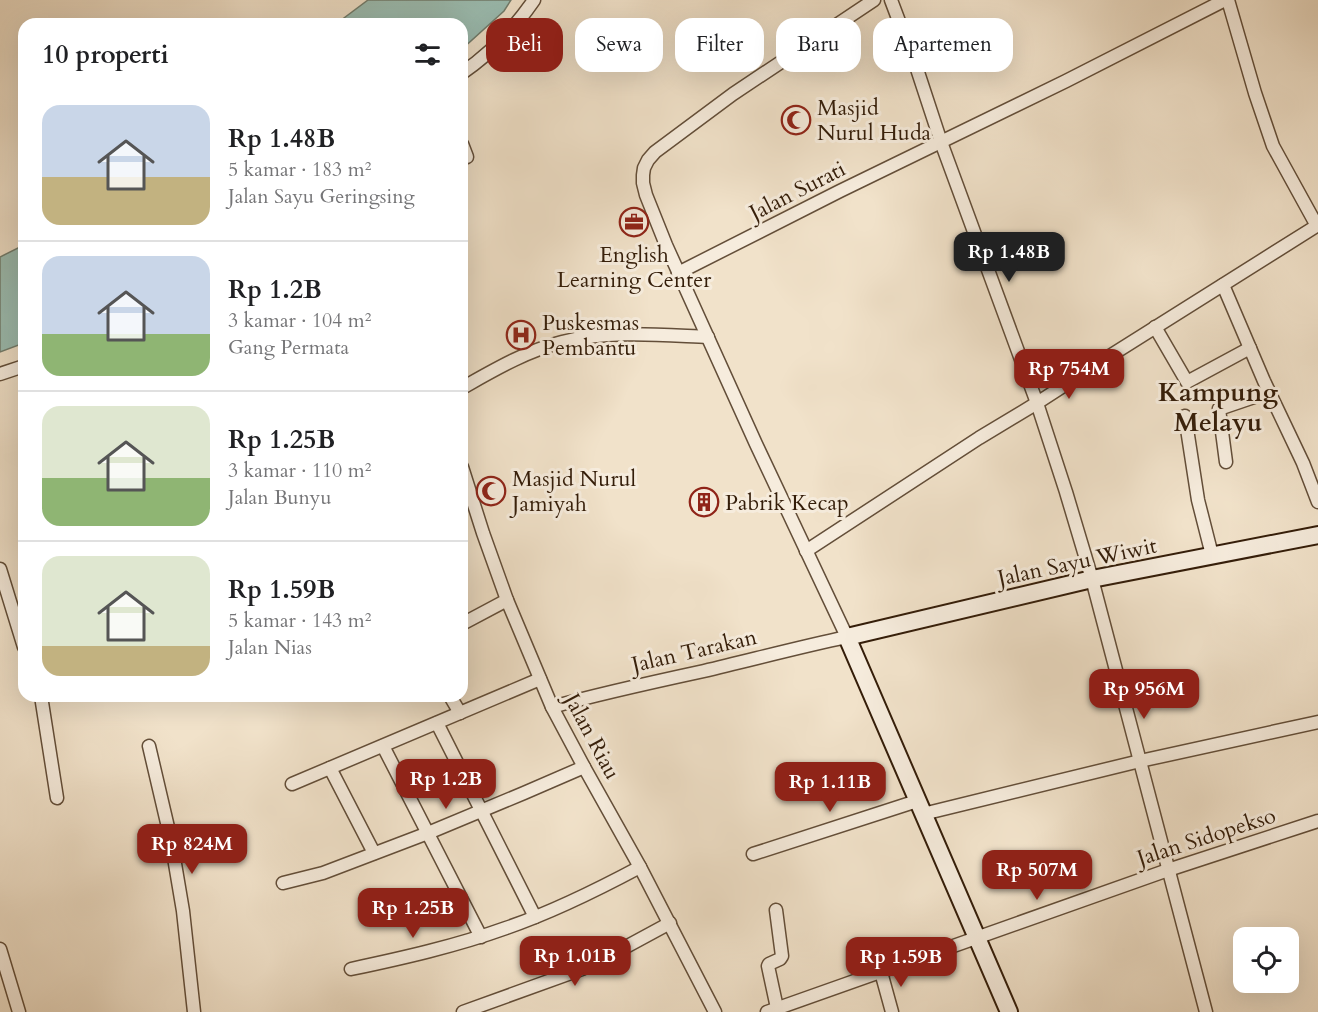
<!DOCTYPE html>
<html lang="id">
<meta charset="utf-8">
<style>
body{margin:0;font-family:Cardo,serif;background:#f2f2f2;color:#202124;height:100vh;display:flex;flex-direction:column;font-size:22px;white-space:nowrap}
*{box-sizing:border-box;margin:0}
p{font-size:20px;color:#757577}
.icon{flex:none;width:33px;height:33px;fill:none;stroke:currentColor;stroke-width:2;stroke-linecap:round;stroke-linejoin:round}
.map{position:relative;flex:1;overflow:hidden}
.details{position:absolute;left:18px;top:18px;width:450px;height:684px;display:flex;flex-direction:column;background:#fff;border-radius:18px;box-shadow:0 6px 24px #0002}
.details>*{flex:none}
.hud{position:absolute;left:486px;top:18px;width:570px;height:54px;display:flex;gap:12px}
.buttons{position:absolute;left:1233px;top:927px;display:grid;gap:12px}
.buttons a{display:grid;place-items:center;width:66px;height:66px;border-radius:12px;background:#fff;box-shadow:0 6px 24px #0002;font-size:30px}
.price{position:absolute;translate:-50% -51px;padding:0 14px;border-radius:12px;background:#8f2418;color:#fff;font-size:20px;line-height:39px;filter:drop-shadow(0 2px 3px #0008)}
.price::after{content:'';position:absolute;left:50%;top:36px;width:18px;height:14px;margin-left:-9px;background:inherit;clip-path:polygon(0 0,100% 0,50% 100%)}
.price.active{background:#222;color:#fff}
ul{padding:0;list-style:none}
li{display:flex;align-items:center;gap:18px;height:150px;padding:0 24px}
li+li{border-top:2px solid #e0e0e0}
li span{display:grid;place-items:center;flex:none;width:168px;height:120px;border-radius:18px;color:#555}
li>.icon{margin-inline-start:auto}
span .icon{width:72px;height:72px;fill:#fffc;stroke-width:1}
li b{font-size:26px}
h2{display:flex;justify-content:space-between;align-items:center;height:72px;padding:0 24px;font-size:26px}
.tag{padding:0 21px;border-radius:18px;background:#fff;box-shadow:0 6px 24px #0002;font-size:21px;line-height:54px}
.tag.active{background:#8f2418;color:#fff}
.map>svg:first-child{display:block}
.water{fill:#9bbeb3;stroke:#727e6f;stroke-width:1.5}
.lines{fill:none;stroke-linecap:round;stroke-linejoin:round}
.minor-casing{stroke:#634e39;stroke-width:15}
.secondary-casing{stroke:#341d09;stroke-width:20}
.minor{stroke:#f6ecdd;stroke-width:12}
.secondary{stroke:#f6ecdd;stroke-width:16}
.labels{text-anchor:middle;stroke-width:6;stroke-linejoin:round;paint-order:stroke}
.poi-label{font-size:22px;fill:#341d09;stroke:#f6ecdd;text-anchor:start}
.street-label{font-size:22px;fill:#341d09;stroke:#f6ecdd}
.quarter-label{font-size:26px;font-weight:bold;fill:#341d09;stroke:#f6ecdd}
</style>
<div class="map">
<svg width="1318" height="1012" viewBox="0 0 1318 1012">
<rect width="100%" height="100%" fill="#f1e2ca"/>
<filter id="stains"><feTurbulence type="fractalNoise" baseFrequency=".00333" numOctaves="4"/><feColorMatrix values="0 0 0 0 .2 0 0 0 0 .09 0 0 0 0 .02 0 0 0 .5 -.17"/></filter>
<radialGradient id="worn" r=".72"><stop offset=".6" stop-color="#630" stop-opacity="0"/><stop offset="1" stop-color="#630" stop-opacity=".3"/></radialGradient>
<g class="water">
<polygon points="368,0 511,0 504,11 462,49 462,24 336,24"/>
<polygon points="24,245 24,343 0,352 0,257"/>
</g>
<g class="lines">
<g class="minor-casing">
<g id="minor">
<polyline points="891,0 917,69 941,142 1037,403 1066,492 1092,579 1206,1012"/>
<polyline points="1228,0 1255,93 1273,146 1317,226"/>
<path d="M 462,73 C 491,53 514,29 534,0"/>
<polyline points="462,144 467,157"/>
<polyline points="678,273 840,191 1066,81 1225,0"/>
<polyline points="1223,285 1264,381 1303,463 1318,502"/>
<polyline points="1155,327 1187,382 1250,348"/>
<polyline points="0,374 24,366"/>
<path d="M 462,388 C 494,370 526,351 562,342 C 610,330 660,335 708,337"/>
<polyline points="1185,416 1198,500 1212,555"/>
<polyline points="1226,462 1219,409 1269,392"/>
<polyline points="462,467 483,533 507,600 552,707 584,767 640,867 715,1012"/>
<polyline points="806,551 979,438 1037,403 1105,359 1318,225"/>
<polyline points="0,569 24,647"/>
<polyline points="462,624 507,600"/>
<polyline points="41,696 57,798"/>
<polyline points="450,696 460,713"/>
<path d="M 552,707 C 602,693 653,682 704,671 C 751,660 799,647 847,637 L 756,444 L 666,245 L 646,195 L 643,183 L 643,175 L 644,168 L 648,160 L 655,152 L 733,94 L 874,0"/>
<polyline points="437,723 535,917"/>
<polyline points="149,746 171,840 183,911 194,1012"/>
<polyline points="383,746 481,937"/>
<polyline points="330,768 374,853"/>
<polyline points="292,784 540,679"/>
<polyline points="923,814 1140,761 1318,722"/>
<polyline points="753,854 917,801"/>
<polyline points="283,883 323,873 428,833 524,793 584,767"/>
<polyline points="776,910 782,956 780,959 769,964 768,966 777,1008"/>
<polyline points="0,949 19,1012"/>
<path d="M 351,969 C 403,958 456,946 506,928 C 553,912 597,890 640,867"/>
<polyline points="881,972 892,1012"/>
<polyline points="463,1012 582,969 622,949 670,923"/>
<polyline points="767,1012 1168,870 1318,821"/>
</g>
</g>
<g class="secondary-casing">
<polyline id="secondary" points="1009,1012 847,637 1092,579 1318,535"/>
</g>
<use href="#minor" class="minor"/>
<use href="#secondary" class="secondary"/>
</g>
<defs>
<g id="mosque-ring" transform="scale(1.5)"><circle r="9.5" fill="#f6ecdd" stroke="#8f2418" stroke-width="1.5"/><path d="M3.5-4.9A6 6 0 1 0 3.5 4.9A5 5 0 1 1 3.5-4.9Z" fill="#8f2418"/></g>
<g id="office-ring" transform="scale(1.5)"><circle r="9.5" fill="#f6ecdd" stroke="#8f2418" stroke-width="1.5"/><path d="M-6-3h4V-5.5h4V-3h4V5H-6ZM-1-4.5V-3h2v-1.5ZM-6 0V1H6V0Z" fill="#8f2418"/></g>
<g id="hospital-ring" transform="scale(1.5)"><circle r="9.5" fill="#f6ecdd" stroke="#8f2418" stroke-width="1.5"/><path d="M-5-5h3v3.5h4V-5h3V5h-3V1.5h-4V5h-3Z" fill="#8f2418"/></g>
<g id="building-ring" transform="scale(1.5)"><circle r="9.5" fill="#f6ecdd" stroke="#8f2418" stroke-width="1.5"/><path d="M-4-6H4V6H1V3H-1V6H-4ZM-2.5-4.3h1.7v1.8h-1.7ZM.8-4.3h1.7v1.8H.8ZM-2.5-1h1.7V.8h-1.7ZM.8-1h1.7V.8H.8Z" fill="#8f2418"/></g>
</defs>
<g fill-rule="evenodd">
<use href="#mosque-ring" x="796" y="120"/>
<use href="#office-ring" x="634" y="222"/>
<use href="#hospital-ring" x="521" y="335"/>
<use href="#mosque-ring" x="491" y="491"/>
<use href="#building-ring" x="704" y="502"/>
</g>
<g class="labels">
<g class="poi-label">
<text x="817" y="115">Masjid<tspan x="817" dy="25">Nurul Huda</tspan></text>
<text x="634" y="262" text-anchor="middle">English<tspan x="634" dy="25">Learning Center</tspan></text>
<text x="542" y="330">Puskesmas<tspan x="542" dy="25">Pembantu</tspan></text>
<text x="512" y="486">Masjid Nurul<tspan x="512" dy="25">Jamiyah</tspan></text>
<text x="725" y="510">Pabrik Kecap</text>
</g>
<g class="street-label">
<text transform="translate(797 190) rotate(-27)" y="8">Jalan Surati</text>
<text transform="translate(1077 561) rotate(-12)" y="8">Jalan Sayu Wiwit</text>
<text transform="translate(694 650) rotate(-13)" y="8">Jalan Tarakan</text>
<text transform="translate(593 736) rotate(62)" y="8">Jalan Riau</text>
<text transform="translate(1206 836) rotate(-18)" y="8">Jalan Sidopekso</text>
</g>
<g class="quarter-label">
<text x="1218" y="401">Kampung<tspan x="1218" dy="30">Melayu</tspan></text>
</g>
</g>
<rect width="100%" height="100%" filter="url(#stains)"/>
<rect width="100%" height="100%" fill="url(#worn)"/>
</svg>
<div class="buttons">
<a><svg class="icon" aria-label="locate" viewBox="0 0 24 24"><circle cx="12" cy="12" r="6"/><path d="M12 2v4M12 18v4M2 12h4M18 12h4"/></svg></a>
</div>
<b class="price active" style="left:1009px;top:283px">Rp 1.48B</b>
<b class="price" style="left:1069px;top:400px">Rp 754M</b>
<b class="price" style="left:1144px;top:720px">Rp 956M</b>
<b class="price" style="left:446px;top:810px">Rp 1.2B</b>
<b class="price" style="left:830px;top:813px">Rp 1.11B</b>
<b class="price" style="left:192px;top:875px">Rp 824M</b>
<b class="price" style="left:1037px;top:901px">Rp 507M</b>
<b class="price" style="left:413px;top:939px">Rp 1.25B</b>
<b class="price" style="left:575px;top:987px">Rp 1.01B</b>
<b class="price" style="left:901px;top:988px">Rp 1.59B</b>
<div class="hud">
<a class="tag active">Beli</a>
<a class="tag">Sewa</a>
<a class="tag">Filter</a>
<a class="tag">Baru</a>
<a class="tag">Apartemen</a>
</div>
<section class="details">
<h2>10 properti<svg class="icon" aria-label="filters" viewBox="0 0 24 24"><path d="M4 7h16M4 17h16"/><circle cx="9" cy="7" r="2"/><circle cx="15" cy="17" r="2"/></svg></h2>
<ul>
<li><span style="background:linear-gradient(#c9d6e8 60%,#c2b280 0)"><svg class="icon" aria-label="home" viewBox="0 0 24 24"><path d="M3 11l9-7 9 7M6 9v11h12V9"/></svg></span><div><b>Rp 1.48B</b><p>5 kamar · 183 m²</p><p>Jalan Sayu Geringsing</p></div></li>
<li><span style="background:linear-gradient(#c9d6e8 65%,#8fb573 0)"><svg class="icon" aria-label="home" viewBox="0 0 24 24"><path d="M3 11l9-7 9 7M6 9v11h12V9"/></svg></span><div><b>Rp 1.2B</b><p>3 kamar · 104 m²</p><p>Gang Permata</p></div></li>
<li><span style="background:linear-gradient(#dfe7d0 60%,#8fb573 0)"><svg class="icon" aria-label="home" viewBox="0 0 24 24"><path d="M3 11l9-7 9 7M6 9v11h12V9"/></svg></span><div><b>Rp 1.25B</b><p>3 kamar · 110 m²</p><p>Jalan Bunyu</p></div></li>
<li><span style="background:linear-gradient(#dfe7d0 75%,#c2b280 0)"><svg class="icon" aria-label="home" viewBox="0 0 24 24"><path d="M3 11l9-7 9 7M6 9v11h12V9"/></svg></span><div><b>Rp 1.59B</b><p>5 kamar · 143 m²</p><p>Jalan Nias</p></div></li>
</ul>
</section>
</div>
